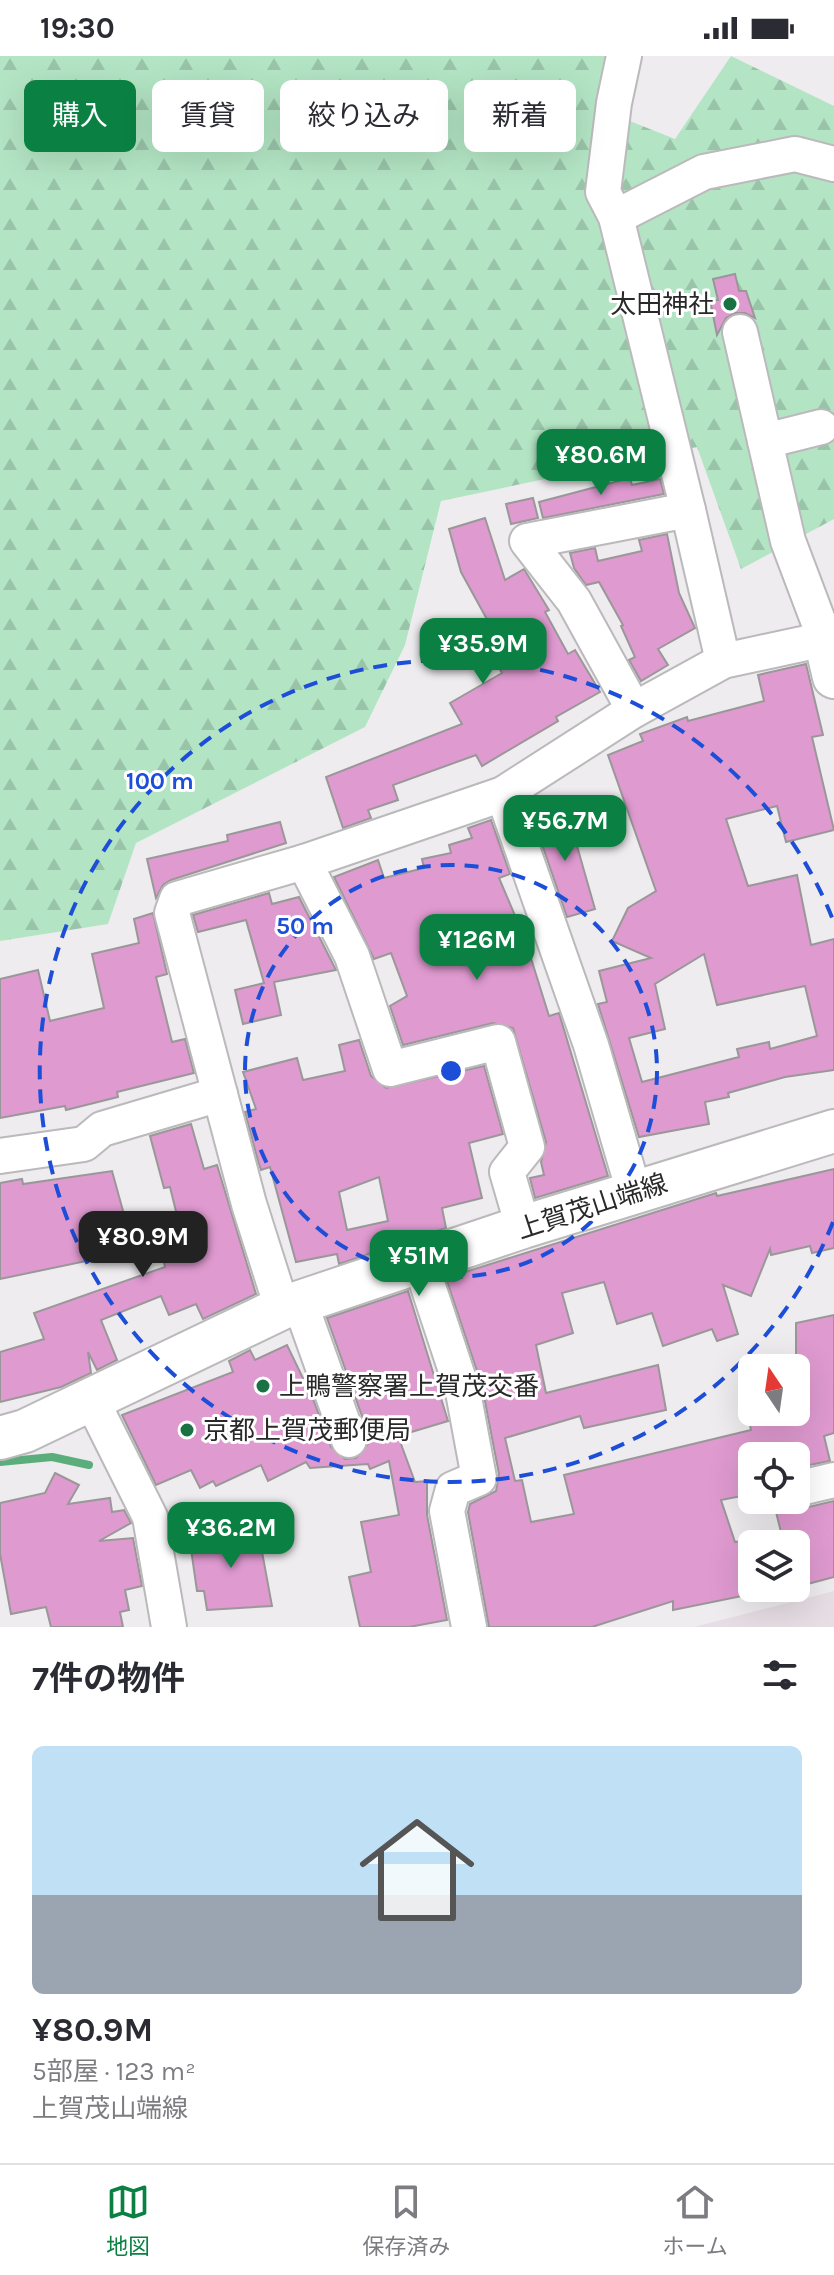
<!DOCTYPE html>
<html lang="ja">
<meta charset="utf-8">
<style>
body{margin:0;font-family:Karla,"Noto Sans JP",sans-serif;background:#f7f7f7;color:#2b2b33;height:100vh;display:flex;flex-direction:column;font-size:30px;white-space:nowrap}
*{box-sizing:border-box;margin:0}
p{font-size:26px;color:#7c7c81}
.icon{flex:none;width:44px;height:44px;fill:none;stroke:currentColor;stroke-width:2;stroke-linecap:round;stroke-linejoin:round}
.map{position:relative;height:1571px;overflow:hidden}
.side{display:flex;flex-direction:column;background:#fff;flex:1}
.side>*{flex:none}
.top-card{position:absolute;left:24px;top:24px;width:786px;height:72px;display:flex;gap:16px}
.needle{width:52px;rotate:347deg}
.controls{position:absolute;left:738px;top:1298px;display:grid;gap:16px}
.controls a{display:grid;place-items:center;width:72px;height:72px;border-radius:12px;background:#fff;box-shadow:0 8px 32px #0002;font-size:40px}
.price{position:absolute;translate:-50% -68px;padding:0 18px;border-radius:16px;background:#0b8043;color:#fff;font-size:26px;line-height:52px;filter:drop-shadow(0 2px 4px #0008)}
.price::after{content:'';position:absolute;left:50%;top:48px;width:24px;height:18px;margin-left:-12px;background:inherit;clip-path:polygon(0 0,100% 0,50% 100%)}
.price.on{background:#222;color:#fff}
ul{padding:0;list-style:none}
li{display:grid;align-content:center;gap:16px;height:424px;padding:0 32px}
li span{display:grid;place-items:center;height:248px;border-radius:12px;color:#555}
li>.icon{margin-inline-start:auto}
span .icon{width:144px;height:144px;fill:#fffc;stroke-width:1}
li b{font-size:34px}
h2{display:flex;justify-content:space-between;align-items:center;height:96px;padding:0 32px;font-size:34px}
.chip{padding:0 28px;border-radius:12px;background:#fff;box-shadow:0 8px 32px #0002;font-size:28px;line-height:72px}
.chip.on{background:#0b8043;color:#fff}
.status{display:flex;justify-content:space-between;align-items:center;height:56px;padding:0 40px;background:#fff;direction:ltr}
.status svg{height:22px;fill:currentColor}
.menu{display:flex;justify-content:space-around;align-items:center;height:112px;border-top:2px solid #e1e1e2;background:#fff;font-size:22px;color:#7c7c81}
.menu a{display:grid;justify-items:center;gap:4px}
.menu .on{color:#0b8043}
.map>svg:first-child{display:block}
.built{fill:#e7dde4}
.forest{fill:url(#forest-firs)}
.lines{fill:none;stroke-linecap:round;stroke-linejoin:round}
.stream{stroke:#5cad7c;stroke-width:8}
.building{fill:#df9ad0;stroke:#9a9799;stroke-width:2;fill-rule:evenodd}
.minor-casing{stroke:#bbb9bb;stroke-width:38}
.major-casing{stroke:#bbb9bb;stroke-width:46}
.minor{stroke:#fff;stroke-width:34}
.major{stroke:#fff;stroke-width:42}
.ring{fill:none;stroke:#1d4ed8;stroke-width:4;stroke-dasharray:14 10}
.poi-dot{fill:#197144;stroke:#fff;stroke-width:3}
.labels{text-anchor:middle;stroke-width:6;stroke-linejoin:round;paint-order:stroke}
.poi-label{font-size:26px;fill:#2a292a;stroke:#fff;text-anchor:start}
.street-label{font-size:26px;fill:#2a292a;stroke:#fff}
.centre{fill:#1d4ed8;stroke:#fff;stroke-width:4}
.ring-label{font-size:24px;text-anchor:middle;font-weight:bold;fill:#1d4ed8;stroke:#fff;stroke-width:6;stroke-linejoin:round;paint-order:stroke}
</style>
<div class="status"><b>19:30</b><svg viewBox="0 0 49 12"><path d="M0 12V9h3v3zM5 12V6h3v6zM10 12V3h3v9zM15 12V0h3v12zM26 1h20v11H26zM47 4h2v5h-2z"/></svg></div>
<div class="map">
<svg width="834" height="1571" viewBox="0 0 834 1571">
<defs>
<pattern id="forest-firs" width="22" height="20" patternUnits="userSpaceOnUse" patternTransform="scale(2)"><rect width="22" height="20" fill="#b3e5c4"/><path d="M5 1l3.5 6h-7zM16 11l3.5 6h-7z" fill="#9ac4a9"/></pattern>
</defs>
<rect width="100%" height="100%" fill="#eeecee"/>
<polygon class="built" points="834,1534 834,1571 694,1571 834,1535"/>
<polygon class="forest" points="0,0 611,0 597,52 675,83 731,0 834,50 834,463 741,513 697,391 441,445 405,589 365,671 136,787 108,868 0,885"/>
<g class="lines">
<polyline class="stream" points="0,1406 52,1401 89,1409"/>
</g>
<g class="building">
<polygon points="735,218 739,235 746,235 755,262 745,257 735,257 726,262 717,279 710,244 718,244 713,223"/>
<polygon points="630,422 632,429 660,423 664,438 543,462 539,446"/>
<polygon points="533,442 538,462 511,468 506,448"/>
<polygon points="485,462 505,524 524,513 549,554 545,556 568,598 575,594 600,636 556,661 558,665 482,710 476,699 393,729 398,744 368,754 371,762 343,772 326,721 462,668 450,647 502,617 493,601 498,598 483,571 489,567 461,516 449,473"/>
<polygon points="667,478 679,537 695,572 658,593 668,609 641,625 629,604 635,601 621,570 623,569 599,526 586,529 574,512 570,497 595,492 598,505 642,495 639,484"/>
<path d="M 806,608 L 823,679 L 812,681 L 834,774 L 786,786 L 777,750 L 726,763 L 748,830 L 797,819 L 811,889 L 834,883 L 834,1014 L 785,1021 L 728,1037 L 729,1041 L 705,1046 L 709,1068 L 639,1081 L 598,948 L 607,946 L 599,915 L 651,902 L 612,885 L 628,852 L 656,835 L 608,699 L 643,685 L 640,678 L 687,661 L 688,665 L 764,645 L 758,619 ZM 704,898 L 717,949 L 805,930 L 817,980 L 770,993 L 769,986 L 737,993 L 739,1001 L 642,1026 L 629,982 L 665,973 L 655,928 Z"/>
<polygon points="567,755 595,853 567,861 534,765"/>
<polygon points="491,764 510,818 499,822 525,883 549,960 559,957 608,1120 535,1142 530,1122 544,1119 541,1106 546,1086 513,972 493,967 403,989 390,950 407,940 391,897 374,903 334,821 378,804 384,822 424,812 422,803 451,797 449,789 472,782 468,772"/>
<polygon points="280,766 286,787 171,824 163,829 156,842 147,803 228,785 227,779"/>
<polygon points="269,837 272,848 299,841 336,914 274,926 281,959 243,968 235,934 264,927 246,864 198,876 193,859"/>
<polygon points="153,857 167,918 156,921 172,986 185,983 194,1017 117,1036 118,1041 66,1054 65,1050 0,1062 0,923 38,914 50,965 104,952 92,898 139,887 134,863"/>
<path d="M 359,984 L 371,1020 L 386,1032 L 484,1010 L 503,1078 L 469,1087 L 482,1142 L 442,1152 L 446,1172 L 339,1208 L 337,1198 L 296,1206 L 270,1111 L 261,1114 L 258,1105 L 245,1056 L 256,1053 L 243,1016 L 297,1002 L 303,1024 L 345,1015 L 339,989 ZM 379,1121 L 388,1165 L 347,1174 L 339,1136 Z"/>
<polygon points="191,1068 204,1113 217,1109 256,1238 203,1263 196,1248 169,1259 161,1240 101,1264 117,1304 97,1314 88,1296 91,1317 61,1331 0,1346 0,1296 44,1283 34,1257 165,1211 161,1194 183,1184 170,1131 164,1132 150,1080"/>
<polygon points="834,1113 834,1192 812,1197 810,1190 771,1199 770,1193 751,1240 723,1229 738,1278 717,1285 712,1273 663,1290 652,1257 617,1268 604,1226 562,1237 573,1277 536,1289 546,1337 658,1309 666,1354 584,1372 580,1360 505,1382 515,1425 522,1424 531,1466 574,1458 564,1419 751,1374 747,1356 796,1356 796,1267 834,1259 834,1377 824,1380 830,1405 809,1409 807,1400 752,1400 752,1438 721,1444 735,1486 752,1483 752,1538 673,1554 673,1545 592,1571 489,1571 468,1456 470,1448 496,1435 499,1418 482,1330 446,1222 716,1137 717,1140"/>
<polygon points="112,1115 134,1195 0,1223 0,1127 22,1123 23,1128"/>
<polygon points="408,1235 448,1365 398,1380 415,1426 427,1425 427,1459 447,1564 409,1571 360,1571 349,1521 371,1516 361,1466 399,1459 389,1405 370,1413 368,1408 310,1412 306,1406 268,1425 261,1409 216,1430 213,1425 200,1432 191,1414 156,1429 122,1359 233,1316 229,1305 250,1294 255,1304 287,1289 313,1343 331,1391 345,1403 356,1402 368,1388 368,1377 327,1262"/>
<polygon points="55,1417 79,1429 68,1448 110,1442 112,1456 124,1454 131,1467 99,1485 133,1482 142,1530 125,1534 129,1554 120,1556 123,1571 51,1571 46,1551 11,1558 0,1498 0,1447 45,1437"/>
<polygon points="773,1444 800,1453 834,1445 834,1521 804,1529 802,1520 796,1522 796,1488 784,1488"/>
<polygon points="258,1474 272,1550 207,1554 204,1535 197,1535 189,1479"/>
</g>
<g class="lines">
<g class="minor-casing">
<g id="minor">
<polyline points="624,0 614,47 603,136 616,161 688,454"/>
<polyline points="616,161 704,116 795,98 834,108"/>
<polyline points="765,385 821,371"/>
<polyline points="634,654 574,545 527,485 688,454 723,605"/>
<polyline points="503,738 591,989 634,1136"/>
<polyline points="304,806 352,900 390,1013 498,986 527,1091 507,1116 523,1171"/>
<polyline points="0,1100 84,1088 102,1073 220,1038"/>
<polyline points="420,1206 463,1336 479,1422 453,1433 447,1455 469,1571"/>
<polyline points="300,1247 349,1384"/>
<polyline points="282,1252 249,1148 172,857 177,843 304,806 503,738 634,654 723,605 825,583 788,485 740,276"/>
<polyline points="91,1343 150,1461 169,1571"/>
<polyline points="796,1433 834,1424"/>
</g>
</g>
<g class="major-casing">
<g id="major">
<polyline points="834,579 825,583 834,621"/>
<polyline points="0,1382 25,1375 282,1252 523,1171 834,1075"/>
</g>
</g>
<use href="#minor" class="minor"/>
<use href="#major" class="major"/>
</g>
<g class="ring">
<circle cx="451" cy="1015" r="206"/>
<path d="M833 1166A411 411 0 1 1 833 864"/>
</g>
<g class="poi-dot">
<circle cx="730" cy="248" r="8"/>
<circle cx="263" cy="1330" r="8"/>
<circle cx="187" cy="1374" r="8"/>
</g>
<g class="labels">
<g class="poi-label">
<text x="714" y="257" text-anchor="end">太田神社</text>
<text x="279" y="1339">上鴨警察署上賀茂交番</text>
<text x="203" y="1383">京都上賀茂郵便局</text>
</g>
<g class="street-label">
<text transform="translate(592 1150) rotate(-18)" y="9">上賀茂山端線</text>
</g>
</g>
<circle cx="451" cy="1015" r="12" class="centre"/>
<g class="ring-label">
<text x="160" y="733">100 m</text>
<text x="305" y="878">50 m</text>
</g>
</svg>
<div class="controls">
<a><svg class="needle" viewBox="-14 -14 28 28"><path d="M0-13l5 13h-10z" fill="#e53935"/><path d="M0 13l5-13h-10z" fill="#7c7c81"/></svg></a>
<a><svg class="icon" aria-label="locate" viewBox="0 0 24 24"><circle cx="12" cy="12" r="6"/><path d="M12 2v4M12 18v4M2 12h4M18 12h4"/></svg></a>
<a><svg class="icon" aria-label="layers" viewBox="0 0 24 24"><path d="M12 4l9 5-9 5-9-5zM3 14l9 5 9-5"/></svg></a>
</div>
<b class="price" style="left:601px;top:441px">¥80.6M</b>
<b class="price" style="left:483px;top:630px">¥35.9M</b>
<b class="price" style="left:565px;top:807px">¥56.7M</b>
<b class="price" style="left:477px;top:926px">¥126M</b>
<b class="price on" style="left:143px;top:1223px">¥80.9M</b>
<b class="price" style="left:419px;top:1242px">¥51M</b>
<b class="price" style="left:231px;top:1514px">¥36.2M</b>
<div class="top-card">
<a class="chip on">購入</a>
<a class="chip">賃貸</a>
<a class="chip">絞り込み</a>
<a class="chip">新着</a>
</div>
</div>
<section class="side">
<h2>7件の物件<svg class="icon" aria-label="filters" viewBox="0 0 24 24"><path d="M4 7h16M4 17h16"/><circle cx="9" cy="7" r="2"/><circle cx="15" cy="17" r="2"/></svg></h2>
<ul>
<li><span style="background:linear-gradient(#bfe0f5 60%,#9aa5b1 0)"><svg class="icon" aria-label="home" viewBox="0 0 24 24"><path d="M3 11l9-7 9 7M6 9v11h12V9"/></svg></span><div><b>¥80.9M</b><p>5部屋 · 123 m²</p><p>上賀茂山端線</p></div></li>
</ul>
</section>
<nav class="menu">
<a class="on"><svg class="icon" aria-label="map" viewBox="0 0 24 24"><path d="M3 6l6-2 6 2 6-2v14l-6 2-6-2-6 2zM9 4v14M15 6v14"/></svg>地図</a>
<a><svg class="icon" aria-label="saved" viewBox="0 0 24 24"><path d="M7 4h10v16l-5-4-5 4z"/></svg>保存済み</a>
<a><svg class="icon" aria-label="home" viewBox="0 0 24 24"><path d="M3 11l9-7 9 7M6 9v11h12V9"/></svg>ホーム</a>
</nav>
